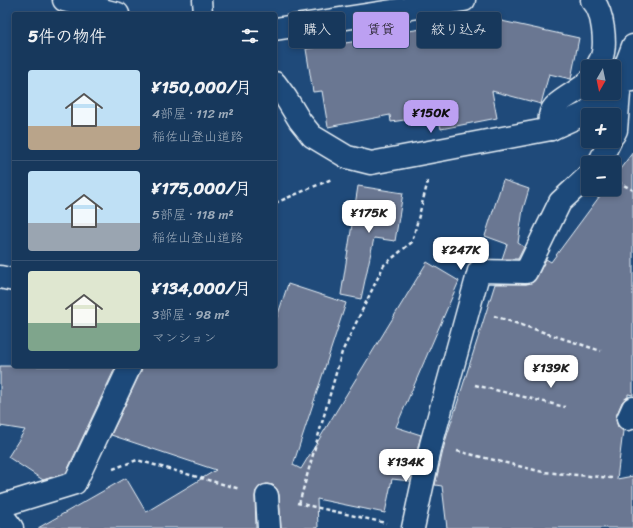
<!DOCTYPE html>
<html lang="ja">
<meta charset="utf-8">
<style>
body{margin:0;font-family:Sriracha,"Klee One",sans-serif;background:#244365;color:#f1f3f6;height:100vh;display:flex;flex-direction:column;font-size:15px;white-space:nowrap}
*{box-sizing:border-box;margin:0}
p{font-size:13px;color:#9eacbb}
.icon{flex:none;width:22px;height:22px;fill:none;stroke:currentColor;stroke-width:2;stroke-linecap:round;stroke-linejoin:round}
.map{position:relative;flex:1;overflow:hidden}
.panel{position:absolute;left:12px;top:12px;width:265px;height:356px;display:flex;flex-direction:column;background:#17385c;border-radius:4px;box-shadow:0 2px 6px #0003,0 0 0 1px #365272}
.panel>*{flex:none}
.top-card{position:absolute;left:289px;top:12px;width:284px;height:36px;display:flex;gap:8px}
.needle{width:26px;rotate:189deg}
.controls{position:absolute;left:581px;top:60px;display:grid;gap:8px}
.controls a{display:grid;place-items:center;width:40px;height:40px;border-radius:4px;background:#17385c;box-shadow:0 2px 6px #0003,0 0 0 1px #365272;font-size:20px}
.price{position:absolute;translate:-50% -34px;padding:0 9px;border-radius:8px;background:#fff;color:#222;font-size:13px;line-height:26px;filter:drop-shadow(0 1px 2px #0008)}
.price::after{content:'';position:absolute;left:50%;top:24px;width:12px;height:9px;margin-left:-6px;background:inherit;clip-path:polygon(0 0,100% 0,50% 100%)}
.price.active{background:#bca0f2;color:#111}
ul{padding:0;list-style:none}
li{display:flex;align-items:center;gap:12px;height:100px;padding:0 16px}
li+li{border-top:1px solid #365272}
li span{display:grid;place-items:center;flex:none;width:112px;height:80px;border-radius:4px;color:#555}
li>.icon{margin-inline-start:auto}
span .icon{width:48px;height:48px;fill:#fffc;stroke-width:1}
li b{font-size:17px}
h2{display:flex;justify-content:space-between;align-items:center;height:48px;padding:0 16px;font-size:17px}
.chip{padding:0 14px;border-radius:4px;background:#17385c;box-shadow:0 2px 6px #0003,0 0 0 1px #365272;font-size:14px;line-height:36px}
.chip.active{background:#bca0f2;color:#111}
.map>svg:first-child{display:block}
.building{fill:#6b7792;stroke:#e8f1f8}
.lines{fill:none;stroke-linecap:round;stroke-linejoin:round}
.service-casing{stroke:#e8f1f8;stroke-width:21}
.minor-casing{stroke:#e8f1f8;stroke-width:25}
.tertiary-casing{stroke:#e8f1f8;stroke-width:25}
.path{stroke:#e8f1f8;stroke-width:2.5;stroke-dasharray:4 3;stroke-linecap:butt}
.service{stroke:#1f4a7a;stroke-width:18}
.minor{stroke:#1f4a7a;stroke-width:22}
.tertiary{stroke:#1f4a7a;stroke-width:22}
</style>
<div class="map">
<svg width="633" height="528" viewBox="0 0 633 528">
<rect width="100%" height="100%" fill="#1f4a7a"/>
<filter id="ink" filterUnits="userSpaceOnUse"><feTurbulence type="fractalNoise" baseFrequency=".025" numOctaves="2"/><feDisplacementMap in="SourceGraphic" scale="8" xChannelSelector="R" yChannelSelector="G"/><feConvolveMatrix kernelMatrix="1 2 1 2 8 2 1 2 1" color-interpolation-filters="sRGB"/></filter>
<g filter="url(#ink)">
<g class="building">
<polygon points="488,18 579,38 571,79 549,74 541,104 492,91 497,118 441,129 438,115 391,122 390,115 328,127 322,91 313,92 306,49 384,37 383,35 428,28 427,26"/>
<polygon points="633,152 633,395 628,394 628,397 622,402 617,414 616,420 618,427 623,431 617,479 633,476 633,528 447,528 442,486 435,485 445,442 495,284 526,284 533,282 537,277 546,259 551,262 605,189 614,189 614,177"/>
<polygon points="503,180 529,189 523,209 518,243 524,247 518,259 502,259 507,244 485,236"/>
<polygon points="358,186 403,193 395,241 374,238 361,299 341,295"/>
<polygon points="427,262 459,281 396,427 421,435 410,481 392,479 385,513 317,499 318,528 281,528 279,495 277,489 273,485 267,484 260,486 256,491 255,497 256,528 38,528 126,478 146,512 216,470 111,435 141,371 142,366 275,366 275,323 288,284 346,303 293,465 301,469"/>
<polygon points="0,366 116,366 66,473 43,480 8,457 25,430 0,426"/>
</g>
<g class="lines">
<g class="service-casing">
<polyline id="service" points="202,0 203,14"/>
</g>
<g class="minor-casing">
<g id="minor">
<path d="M 592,0 C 603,10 607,45 601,59 C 600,61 598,64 597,67"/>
<polyline points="275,29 464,0"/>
<path d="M 551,129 C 550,125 549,120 550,116 C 552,101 578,93 588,82"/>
<polyline points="614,134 616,130 620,81 633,80"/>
<polyline points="599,163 610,141"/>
<polyline points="0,277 14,280"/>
<polyline points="628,419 633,408"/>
<polyline points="267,496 269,528"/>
<polyline points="0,506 75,483 130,366"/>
<polyline points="0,512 12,528"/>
<polyline points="413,528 431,445 479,271 526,272 560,202 588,176"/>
</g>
</g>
<g class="tertiary-casing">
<g id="tertiary">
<polyline points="64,0 118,14"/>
<polyline points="275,83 286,98 300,121 312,136 347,157 371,163 551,129 586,113 607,93"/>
<polyline points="614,86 620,81 633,46"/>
</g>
</g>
<g class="path">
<polyline points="618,182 633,190"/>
<polyline points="275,203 332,179"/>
<polyline points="494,316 601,351"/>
<polyline points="475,385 565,407"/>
<polyline points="457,451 543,472 612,478"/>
<polyline points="113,469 137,460 240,489"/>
<polyline points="297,503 386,523"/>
<polyline points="299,504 342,352 384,265 412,242 428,181"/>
</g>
<use href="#service" class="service"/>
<use href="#minor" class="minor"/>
<use href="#tertiary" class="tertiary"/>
</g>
</g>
</svg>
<div class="controls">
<a><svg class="needle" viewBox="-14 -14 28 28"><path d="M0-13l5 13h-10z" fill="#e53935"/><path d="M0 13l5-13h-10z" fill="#9eacbb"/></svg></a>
<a>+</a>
<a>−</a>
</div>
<b class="price active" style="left:431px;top:134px">¥150K</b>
<b class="price" style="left:369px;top:234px">¥175K</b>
<b class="price" style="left:461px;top:271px">¥247K</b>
<b class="price" style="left:551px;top:389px">¥139K</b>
<b class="price" style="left:406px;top:483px">¥134K</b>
<div class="top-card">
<a class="chip">購入</a>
<a class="chip active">賃貸</a>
<a class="chip">絞り込み</a>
</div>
<section class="panel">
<h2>5件の物件<svg class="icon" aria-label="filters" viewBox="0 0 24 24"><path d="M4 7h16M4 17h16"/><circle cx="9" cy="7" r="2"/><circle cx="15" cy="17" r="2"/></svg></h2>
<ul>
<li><span style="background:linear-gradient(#bfe0f5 70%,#b9a48a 0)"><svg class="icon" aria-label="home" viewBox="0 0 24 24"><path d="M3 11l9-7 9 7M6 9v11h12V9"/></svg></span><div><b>¥150,000/月</b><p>4部屋 · 112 m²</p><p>稲佐山登山道路</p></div></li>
<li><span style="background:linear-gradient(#bfe0f5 65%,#9aa5b1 0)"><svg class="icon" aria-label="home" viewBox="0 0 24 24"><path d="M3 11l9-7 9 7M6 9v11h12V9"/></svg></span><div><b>¥175,000/月</b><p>5部屋 · 118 m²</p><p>稲佐山登山道路</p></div></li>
<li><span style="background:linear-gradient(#dfe7d0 65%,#7fa58c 0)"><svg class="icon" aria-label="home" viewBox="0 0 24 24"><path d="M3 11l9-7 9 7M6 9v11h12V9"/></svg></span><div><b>¥134,000/月</b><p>3部屋 · 98 m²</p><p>マンション</p></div></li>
</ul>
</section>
</div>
